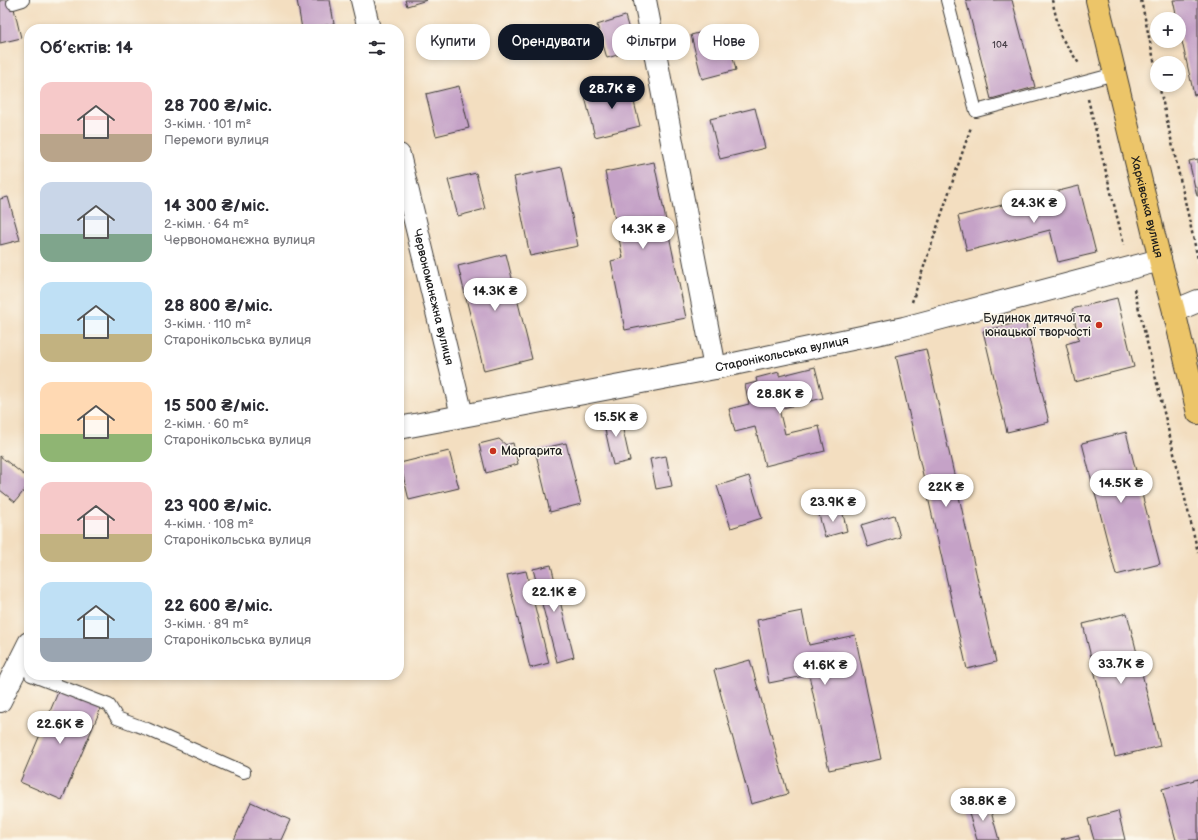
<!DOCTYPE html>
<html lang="uk">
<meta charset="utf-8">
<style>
body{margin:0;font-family:"Balsamiq Sans",sans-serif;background:#f7f7f7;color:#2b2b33;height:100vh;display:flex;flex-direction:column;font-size:15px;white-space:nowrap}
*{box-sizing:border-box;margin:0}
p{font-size:13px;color:#7c7c81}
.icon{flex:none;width:22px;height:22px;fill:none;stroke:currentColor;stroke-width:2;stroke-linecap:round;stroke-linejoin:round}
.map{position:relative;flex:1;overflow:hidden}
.panel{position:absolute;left:24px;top:24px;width:380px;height:656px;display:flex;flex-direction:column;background:#fff;border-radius:16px;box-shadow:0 2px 6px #0003}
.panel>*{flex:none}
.top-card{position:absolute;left:416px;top:24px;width:380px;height:36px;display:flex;gap:8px}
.controls{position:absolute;left:1150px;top:12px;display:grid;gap:8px}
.controls a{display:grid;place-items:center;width:36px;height:36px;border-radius:50%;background:#fff;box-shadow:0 2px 6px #0003;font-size:20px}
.price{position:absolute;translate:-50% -34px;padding:0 9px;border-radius:14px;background:#fff;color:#222;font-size:13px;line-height:26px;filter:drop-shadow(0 1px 2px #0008)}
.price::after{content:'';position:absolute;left:50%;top:24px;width:12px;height:9px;margin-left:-6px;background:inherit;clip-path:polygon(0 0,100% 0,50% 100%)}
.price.active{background:#111827;color:#fff}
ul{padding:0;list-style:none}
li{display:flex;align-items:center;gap:12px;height:100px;padding:0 16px}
li span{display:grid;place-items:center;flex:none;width:112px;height:80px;border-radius:12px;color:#555}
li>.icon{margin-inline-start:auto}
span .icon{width:48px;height:48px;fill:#fffc;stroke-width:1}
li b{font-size:17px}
h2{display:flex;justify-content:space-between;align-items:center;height:48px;padding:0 16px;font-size:17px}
.chip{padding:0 14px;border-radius:16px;background:#fff;box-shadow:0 2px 6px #0003;font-size:14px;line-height:36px}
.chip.active{background:#111827;color:#fff}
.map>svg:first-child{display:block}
.building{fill:#c5a2c7}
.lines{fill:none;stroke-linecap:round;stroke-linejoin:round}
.service-casing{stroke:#3c3935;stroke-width:14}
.minor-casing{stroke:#3c3935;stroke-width:24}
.primary-casing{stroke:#3c3935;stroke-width:24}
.path{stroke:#3c3935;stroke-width:2.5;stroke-dasharray:3 3;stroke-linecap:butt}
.service{stroke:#fff;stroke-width:12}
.minor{stroke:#fff;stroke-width:22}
.primary{stroke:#ecc569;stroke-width:22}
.poi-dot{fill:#c8321e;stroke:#fbf7ec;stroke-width:1.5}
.labels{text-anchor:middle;stroke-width:3;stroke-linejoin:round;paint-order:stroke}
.number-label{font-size:10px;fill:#463e47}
.street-label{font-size:12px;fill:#1c1c1c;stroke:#fbf7ec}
.poi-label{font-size:12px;fill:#1c1c1c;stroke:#fbf7ec;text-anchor:end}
</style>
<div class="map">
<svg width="1198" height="840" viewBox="0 0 1198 840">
<rect width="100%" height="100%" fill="#fbf7ec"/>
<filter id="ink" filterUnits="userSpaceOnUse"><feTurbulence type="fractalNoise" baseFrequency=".025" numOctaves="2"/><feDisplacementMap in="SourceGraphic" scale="8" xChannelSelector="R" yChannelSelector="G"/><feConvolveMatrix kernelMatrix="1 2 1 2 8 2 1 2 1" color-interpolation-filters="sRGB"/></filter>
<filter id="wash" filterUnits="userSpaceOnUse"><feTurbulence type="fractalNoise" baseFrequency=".012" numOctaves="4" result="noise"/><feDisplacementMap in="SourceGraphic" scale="16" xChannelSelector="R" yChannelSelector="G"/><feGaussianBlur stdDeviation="0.9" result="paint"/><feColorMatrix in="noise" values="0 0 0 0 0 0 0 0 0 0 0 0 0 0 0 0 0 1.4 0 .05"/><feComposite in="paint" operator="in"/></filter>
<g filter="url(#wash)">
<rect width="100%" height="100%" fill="#f3dec0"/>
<g id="blocks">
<g class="building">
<polygon points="0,0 12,0 21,38 0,43"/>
<polygon points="297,0 330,0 334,24 302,29"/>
<polygon points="405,0 427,0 407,6"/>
<polygon points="966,0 1012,0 1035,87 991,99"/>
<polygon points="1173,0 1198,0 1198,94 1194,95 1179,28 1179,19 1177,19"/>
<polygon points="625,16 635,50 607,58 597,25"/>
<polygon points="725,26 736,70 702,79 691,35"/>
<polygon points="629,82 640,126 595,137 584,93"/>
<polygon points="459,86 469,128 436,136 426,94"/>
<polygon points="755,108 765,148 720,159 710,119"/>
<polygon points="1198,159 1198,196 1197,196 1189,161"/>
<polygon points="654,162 686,318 625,330 611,261 623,258 605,172"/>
<polygon points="562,167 578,246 530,256 514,177"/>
<polygon points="476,173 485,209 458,216 448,180"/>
<polygon points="1079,186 1096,253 1058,262 1050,230 967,251 958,216"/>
<polygon points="8,197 20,240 0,245 0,199"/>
<polygon points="506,254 532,359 484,371 458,266"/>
<polygon points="1117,298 1134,367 1075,382 1066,344 1079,340 1072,309"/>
<polygon points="1025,321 1049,422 1007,432 983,331"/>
<polygon points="926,349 996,662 967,669 896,356"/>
<polygon points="815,367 823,398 779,409 785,434 819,426 825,451 765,466 755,427 735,432 729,409 749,404 745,385 757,382 756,378 779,372 779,376"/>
<polygon points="619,412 630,461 613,465 602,416"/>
<polygon points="1126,432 1160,564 1116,575 1082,443"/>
<polygon points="499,439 506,445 513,443 518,464 486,473 479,444"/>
<polygon points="566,443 581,504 550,512 535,450"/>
<polygon points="449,451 459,488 409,500 400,463"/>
<polygon points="0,456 29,479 29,484 15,502 0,490"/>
<polygon points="666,456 672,486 656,489 650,459"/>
<polygon points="749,476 762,518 731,528 717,486"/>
<polygon points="842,510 847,531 825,537 819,515"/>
<polygon points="894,515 900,537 868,547 861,525"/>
<polygon points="551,565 574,657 557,662 533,569"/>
<polygon points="526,571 549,663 530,668 507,575"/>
<polygon points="802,611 809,645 855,635 881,759 829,770 809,675 769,683 757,620"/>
<polygon points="1127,613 1160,746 1115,757 1083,624"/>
<polygon points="750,660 788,794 751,804 714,670"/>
<polygon points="59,690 101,708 62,800 20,782"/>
<polygon points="1198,779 1198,840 1176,840 1162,789"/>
<polygon points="988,801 999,840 977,840 967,807"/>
<polygon points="251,802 290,820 281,840 234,840"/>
<polygon points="1118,811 1125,840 1094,840 1088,819"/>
<polygon points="1078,835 1080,840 1062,840 1061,839"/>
</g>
</g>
</g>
<g filter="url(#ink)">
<use href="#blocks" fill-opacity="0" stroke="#3c3935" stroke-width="1"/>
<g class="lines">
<g class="service-casing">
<g id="service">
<polyline points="947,0 976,111 1115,74"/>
<polyline points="13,3 23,0"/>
<polyline points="31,675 109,705 117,718 147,729 244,772"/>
</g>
</g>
<g class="minor-casing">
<g id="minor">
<polyline points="362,0 369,29"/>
<polyline points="645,0 715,368"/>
<path id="s1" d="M 399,155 L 462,415"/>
<polyline points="1174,311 1198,301"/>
<path id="s2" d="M 399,428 L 715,368 L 904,328 L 1160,260"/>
<polyline points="0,701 29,643"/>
</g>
</g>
<g class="primary-casing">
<g id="primary">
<path id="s3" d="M 1097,0 L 1160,260 L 1174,311 L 1198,413"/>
</g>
</g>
<g class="path">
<polyline points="1052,0 1061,37 1080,65"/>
<polyline points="1141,0 1157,74"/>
<polyline points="1159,85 1198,259"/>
<polyline points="1088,99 1124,245"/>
<polyline points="1134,289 1198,552"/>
<polyline points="912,302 971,127"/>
</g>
<use href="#service" class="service"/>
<use href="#minor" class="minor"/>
<use href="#primary" class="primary"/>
</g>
</g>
<g class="poi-dot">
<circle cx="1099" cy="325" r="4"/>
<circle cx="493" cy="451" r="4"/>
</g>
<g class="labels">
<g class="number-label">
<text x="1000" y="48">104</text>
</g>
<g class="street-label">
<text dy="4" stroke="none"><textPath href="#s3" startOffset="213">Харківська вулиця</textPath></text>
<text dy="4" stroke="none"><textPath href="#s1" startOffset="146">Червономанєжна вулиця</textPath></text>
<text dy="4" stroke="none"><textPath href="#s2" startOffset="390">Старонікольська вулиця</textPath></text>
</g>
<g class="poi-label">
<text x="1091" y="322">Будинок дитячої та<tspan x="1091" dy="14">юнацької творчості</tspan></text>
<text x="501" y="455" text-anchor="start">Маргарита</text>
</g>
</g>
</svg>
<div class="controls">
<a>+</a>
<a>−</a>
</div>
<b class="price active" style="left:612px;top:110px">28.7K ₴</b>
<b class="price" style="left:1034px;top:224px">24.3K ₴</b>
<b class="price" style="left:643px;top:250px">14.3K ₴</b>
<b class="price" style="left:495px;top:312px">14.3K ₴</b>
<b class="price" style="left:780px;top:415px">28.8K ₴</b>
<b class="price" style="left:616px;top:438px">15.5K ₴</b>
<b class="price" style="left:1121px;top:504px">14.5K ₴</b>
<b class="price" style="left:946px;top:508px">22K ₴</b>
<b class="price" style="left:833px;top:523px">23.9K ₴</b>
<b class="price" style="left:554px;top:613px">22.1K ₴</b>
<b class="price" style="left:1121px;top:685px">33.7K ₴</b>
<b class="price" style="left:825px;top:686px">41.6K ₴</b>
<b class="price" style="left:60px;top:745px">22.6K ₴</b>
<b class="price" style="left:983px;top:822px">38.8K ₴</b>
<div class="top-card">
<a class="chip">Купити</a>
<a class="chip active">Орендувати</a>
<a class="chip">Фільтри</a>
<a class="chip">Нове</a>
</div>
<section class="panel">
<h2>Об’єктів: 14<svg class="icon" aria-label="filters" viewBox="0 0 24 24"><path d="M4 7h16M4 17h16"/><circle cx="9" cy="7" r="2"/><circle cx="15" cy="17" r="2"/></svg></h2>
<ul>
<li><span style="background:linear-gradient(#f6c9c9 65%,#b9a48a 0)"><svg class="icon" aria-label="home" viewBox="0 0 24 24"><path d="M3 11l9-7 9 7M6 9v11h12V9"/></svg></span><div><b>28 700 ₴/міс.</b><p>3-кімн. · 101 m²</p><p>Перемоги вулиця</p></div></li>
<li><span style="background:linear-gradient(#c9d6e8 65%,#7fa58c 0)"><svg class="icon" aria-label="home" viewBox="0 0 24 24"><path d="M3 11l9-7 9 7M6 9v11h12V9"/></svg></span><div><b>14 300 ₴/міс.</b><p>2-кімн. · 64 m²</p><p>Червономанєжна вулиця</p></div></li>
<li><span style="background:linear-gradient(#bfe0f5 65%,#c2b280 0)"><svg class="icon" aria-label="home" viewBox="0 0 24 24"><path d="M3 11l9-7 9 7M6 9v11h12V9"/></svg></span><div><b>28 800 ₴/міс.</b><p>3-кімн. · 110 m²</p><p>Старонікольська вулиця</p></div></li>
<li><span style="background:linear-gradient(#ffd9b3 65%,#8fb573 0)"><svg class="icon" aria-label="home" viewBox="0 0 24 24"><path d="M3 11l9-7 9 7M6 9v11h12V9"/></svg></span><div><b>15 500 ₴/міс.</b><p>2-кімн. · 60 m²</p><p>Старонікольська вулиця</p></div></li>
<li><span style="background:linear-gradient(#f6c9c9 65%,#c2b280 0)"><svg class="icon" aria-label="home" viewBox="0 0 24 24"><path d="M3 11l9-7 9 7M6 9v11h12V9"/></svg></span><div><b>23 900 ₴/міс.</b><p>4-кімн. · 108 m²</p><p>Старонікольська вулиця</p></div></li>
<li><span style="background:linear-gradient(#bfe0f5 70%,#9aa5b1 0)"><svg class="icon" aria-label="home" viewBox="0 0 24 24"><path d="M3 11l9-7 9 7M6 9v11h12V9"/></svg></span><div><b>22 600 ₴/міс.</b><p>3-кімн. · 89 m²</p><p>Старонікольська вулиця</p></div></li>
</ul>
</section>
</div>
